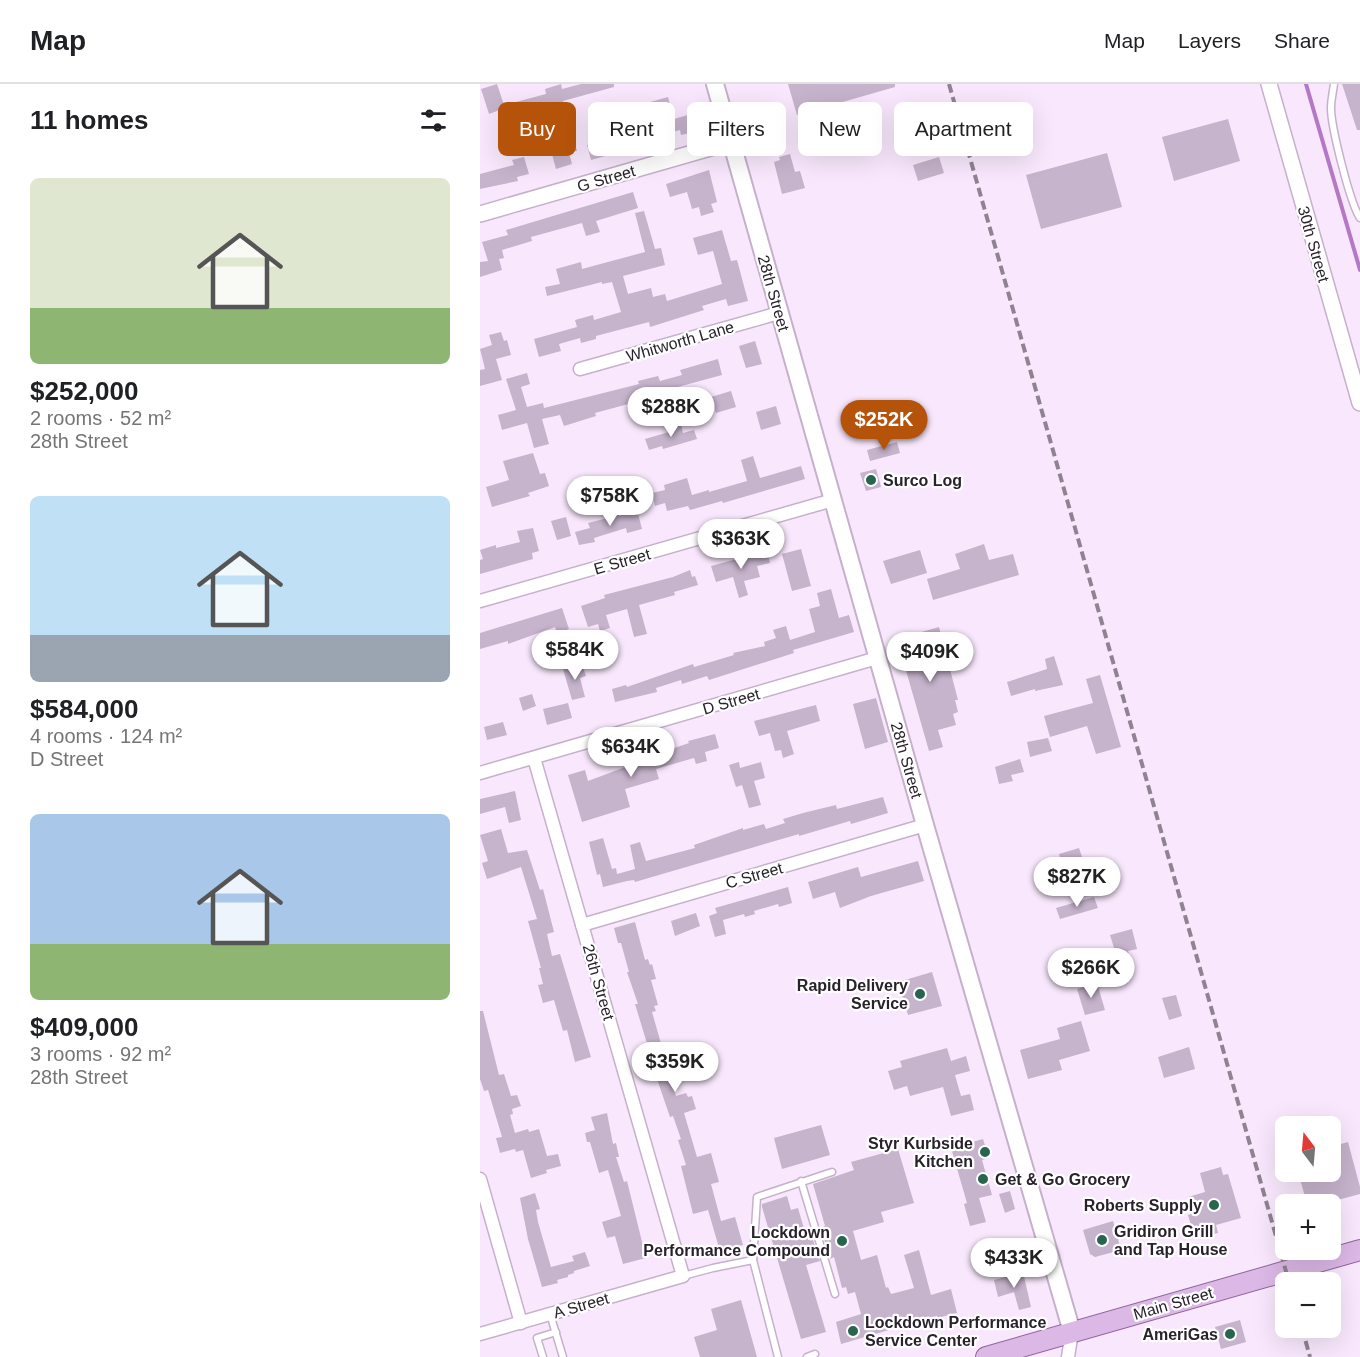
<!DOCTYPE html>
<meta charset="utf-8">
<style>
body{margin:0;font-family:Arial,sans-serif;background:#f2f2f2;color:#202124;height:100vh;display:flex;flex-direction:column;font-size:22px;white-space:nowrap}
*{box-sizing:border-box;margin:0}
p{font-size:20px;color:#757577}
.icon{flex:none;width:33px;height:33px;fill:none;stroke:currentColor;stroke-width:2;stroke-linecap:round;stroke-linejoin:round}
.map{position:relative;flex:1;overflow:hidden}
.side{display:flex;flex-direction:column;background:#fff;width:480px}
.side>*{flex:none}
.hud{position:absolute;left:18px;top:18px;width:570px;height:54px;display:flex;gap:12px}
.needle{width:39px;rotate:344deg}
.controls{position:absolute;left:795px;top:1032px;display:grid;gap:12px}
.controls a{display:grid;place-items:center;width:66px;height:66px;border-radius:9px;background:#fff;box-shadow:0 6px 24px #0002;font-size:30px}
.price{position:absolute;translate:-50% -51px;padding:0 14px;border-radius:21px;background:#fff;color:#222;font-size:20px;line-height:39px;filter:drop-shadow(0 2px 3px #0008)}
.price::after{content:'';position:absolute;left:50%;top:36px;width:18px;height:14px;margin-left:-9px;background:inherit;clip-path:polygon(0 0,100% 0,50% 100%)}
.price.active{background:#b45309;color:#fff}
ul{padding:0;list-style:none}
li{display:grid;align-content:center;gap:12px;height:318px;padding:0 30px}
li span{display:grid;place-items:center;height:186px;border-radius:9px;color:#555}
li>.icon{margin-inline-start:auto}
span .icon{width:108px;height:108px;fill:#fffc;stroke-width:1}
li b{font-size:26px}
h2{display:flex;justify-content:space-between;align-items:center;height:72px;padding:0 30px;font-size:26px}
.tag{padding:0 21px;border-radius:9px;background:#fff;box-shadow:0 6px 24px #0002;font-size:21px;line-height:54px}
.tag.active{background:#b45309;color:#fff}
header{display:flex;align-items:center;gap:36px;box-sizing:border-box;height:84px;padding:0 30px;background:#fff;border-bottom:2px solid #e0e0e0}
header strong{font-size:28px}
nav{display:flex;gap:33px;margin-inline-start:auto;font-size:21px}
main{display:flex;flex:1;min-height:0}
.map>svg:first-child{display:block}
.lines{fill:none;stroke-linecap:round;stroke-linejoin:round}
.stream{stroke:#b479c4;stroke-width:4}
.building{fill:#c6b3cc}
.service-casing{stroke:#c5b1ca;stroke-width:9}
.minor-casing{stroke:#c5b1ca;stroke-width:15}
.tertiary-casing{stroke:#c5b1ca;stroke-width:18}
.secondary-casing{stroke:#c5b1ca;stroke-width:20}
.primary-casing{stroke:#8e649a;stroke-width:22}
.service{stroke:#fff;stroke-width:6}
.minor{stroke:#fff;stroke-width:12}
.tertiary{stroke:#fff;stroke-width:15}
.secondary{stroke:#fff;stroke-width:16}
.primary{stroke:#dcb8e6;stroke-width:20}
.rail{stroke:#8f8392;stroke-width:4;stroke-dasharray:9 4.5;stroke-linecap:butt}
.poi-dot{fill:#276551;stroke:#fff;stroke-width:2}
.labels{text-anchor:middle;stroke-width:4.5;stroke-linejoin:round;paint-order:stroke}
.street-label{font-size:16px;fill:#29212b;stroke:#fff}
.poi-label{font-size:16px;font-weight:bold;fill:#29212b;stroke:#fff;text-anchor:end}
</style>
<header>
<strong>Map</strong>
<nav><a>Map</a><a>Layers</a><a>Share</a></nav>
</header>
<main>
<section class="side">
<h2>11 homes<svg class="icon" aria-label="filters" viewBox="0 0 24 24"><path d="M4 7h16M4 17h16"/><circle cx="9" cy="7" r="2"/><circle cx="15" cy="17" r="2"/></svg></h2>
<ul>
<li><span style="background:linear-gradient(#dfe7d0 70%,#8fb573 0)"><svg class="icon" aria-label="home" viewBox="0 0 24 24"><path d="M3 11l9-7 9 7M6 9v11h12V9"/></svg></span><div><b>$252,000</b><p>2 rooms · 52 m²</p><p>28th Street</p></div></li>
<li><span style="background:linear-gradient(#bfe0f5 75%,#9aa5b1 0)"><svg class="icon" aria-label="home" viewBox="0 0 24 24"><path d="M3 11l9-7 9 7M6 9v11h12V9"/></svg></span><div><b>$584,000</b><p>4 rooms · 124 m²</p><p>D Street</p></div></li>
<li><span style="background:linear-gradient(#a9c7e8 70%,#8fb573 0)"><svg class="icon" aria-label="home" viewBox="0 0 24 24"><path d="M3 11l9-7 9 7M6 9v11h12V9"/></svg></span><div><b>$409,000</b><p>3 rooms · 92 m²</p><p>28th Street</p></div></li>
</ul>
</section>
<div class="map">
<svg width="880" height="1273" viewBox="0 0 880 1273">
<rect width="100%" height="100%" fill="#f9e8fd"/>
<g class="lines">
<polyline class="stream" points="826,0 880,186"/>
</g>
<g class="building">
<polygon points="17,0 25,24 9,30 1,5"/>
<polygon points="81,0 82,5 101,0 134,0 134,3 83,17 85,24 36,35 32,19 66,10 65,5"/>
<polygon points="308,0 415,0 415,3 317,31"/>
<polygon points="862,0 880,0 880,46 877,46"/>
<polygon points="188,13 194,35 218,28 223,46 201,51 200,46 182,51 176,30 149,39 145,25"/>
<polygon points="748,35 760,77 694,97 682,53"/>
<polygon points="155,49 159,63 111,76 107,61"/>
<polygon points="81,56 82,59 94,56 97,67 89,69 92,80 76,85 69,59"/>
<polygon points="627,69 642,123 561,145 546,91"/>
<polygon points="310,70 315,88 320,87 325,104 302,110 294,78 300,76 299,73"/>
<polygon points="44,73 49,90 37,93 38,97 0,105 0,90 34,81 32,76"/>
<polygon points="459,73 464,89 438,97 433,81"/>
<polygon points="229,86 237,118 231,120 234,128 221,132 219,123 212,125 207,108 190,113 186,100"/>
<polygon points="153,108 158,124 116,137 120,148 106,152 102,139 51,153 52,157 22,166 24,174 19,175 22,186 0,193 0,178 8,177 2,158 28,151 26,146"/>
<polygon points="164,127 175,165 181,164 185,181 143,192 148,210 171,204 173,213 185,210 187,217 242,200 233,167 218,171 213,154 242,146 251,177 257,176 268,217 248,222 246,215 222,222 224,226 170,243 169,238 116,252 116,255 101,259 100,254 79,260 81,267 59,273 54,255 97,243 95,236 113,231 114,236 141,228 132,198 122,200 122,198 67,212 65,203 80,200 76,185 101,178 102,185 165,168 155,129"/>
<polygon points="21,248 24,257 27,256 31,271 16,275 22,296 0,302 0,286 5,285 0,265 12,261 9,251"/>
<polygon points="275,257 282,280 266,284 259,262"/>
<polygon points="238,275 242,291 194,304 195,310 164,318 163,316 115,329 116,332 84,342 80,331 62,335 69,360 54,364 47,339 22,346 18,331 36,326 26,295 47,289 50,300 41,303 47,323 63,319 64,324 159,300 158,297 178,292 180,297 202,291 200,286"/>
<polygon points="251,307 256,323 236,329 231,313"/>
<polygon points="296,322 301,340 281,346 276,328"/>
<polygon points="201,340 203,349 214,346 217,355 183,365 182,362 169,366 165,355 189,348 188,344"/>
<polygon points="417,358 420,369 390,377 387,366"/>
<polygon points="53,369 60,390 65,389 69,402 48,409 50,412 12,423 6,403 29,396 23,377"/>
<polygon points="273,372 280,394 321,382 325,395 243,419 242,417 210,426 208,422 187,427 185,419 175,422 172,409 185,406 184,401 207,394 212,411 229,406 229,408 267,397 261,376"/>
<polygon points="396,385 401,403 386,407 380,389"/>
<polygon points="157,426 162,445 147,449 146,444 114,454 115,458 99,461 95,448 110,444 108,439 128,434 127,430 138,427 139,432"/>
<polygon points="86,433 91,452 77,456 71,437"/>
<polygon points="53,444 59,467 52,469 53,475 0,490 0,476 3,475 0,466 16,461 16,464 40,458 37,447"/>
<polygon points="504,460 509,476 533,470 539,491 453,516 447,495 480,485 475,470"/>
<polygon points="321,465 331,502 312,507 302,470"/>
<polygon points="287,466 290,479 277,482 280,493 264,497 268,511 259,514 253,493 236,498 231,482 264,473 263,470"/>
<polygon points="440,466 447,489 411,500 403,477"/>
<polygon points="210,486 212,493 215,492 218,501 194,508 195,511 159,521 167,550 154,553 147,525 126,531 130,544 120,547 118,540 108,543 101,522 125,514 124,511 193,493"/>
<polygon points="351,505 359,534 369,531 374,548 313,566 314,569 229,596 227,592 202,600 201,596 176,604 177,608 135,618 132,605 146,601 147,603 213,580 214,583 254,571 253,569 285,562 284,558 296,554 293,546 306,542 310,556 335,548 329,525 340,522 337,509"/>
<polygon points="82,524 89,545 77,549 75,543 28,560 28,557 0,565 0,549"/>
<polygon points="459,543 478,616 475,616 478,628 473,630 476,641 458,646 463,663 449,667 417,555"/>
<polygon points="574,572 583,601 555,607 555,605 531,612 527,598 567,585 565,575"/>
<polygon points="102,580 106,592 100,594 105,613 92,616 83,585"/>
<polygon points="620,591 641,663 616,670 607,642 570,653 564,632 613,619 606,595"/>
<polygon points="52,610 56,622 43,627 39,614"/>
<polygon points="396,614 408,658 385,665 373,620"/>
<polygon points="88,619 92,634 67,641 63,625"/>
<polygon points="336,621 340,637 307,647 314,670 303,674 301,666 295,667 290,649 279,652 274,637"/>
<polygon points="23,638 27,651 7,656 4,643"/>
<polygon points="235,650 239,664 225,668 227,677 216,680 214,674 176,685 179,695 145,705 150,723 102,738 88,691 105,686 108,697 148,682 146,676 157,673 157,676 180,669 209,659 208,657"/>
<polygon points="568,654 572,667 550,673 547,658"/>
<polygon points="540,675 544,688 531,691 533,697 519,700 515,683"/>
<polygon points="259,678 260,684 281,678 285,694 274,697 281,721 269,724 262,701 256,703 249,681"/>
<polygon points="35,707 41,736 29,739 25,723 0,730 0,715"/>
<polygon points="403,713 408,729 371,740 370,737 319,752 319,750 155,798 154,796 147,797 123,803 120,790 117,791 109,758 123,754 132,785 136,784 137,790 155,785 150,761 160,758 166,777 215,764 214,761 263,744 263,746 284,740 286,745 305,739 303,735 323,729 356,721 357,725"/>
<polygon points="21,745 28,769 47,766 60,806 63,805 74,848 67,850 72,872 80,870 111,973 95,978 87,946 83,947 74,916 63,919 58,901 63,900 59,884 61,884 48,837 57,835 41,783 7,795 2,779 8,777 0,751"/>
<polygon points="599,764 604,779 583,784 579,770"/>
<polygon points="438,777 444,797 391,812 360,824 355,808 333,815 328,798 378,783 381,793"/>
<polygon points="308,803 312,819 299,823 298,820 274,827 275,830 265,833 264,830 243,836 246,850 235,853 229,832 237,829 235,824"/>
<polygon points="614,813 618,824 580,835 576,824"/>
<polygon points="216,829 220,842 195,852 191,837"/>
<polygon points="155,838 165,876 168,875 170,881 172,880 176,895 171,896 178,921 174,922 176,927 172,928 196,1012 206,1009 208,1013 212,1012 216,1025 204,1029 217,1073 231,1069 239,1098 231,1100 241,1137 255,1133 263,1161 240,1167 228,1126 213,1130 201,1082 206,1081 198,1056 201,1055 193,1032 190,1033 177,995 175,986 177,985 171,965 169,966 155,920 158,920 147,888 149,888 141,859 138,859 134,844"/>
<polygon points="652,845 657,865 648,867 652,880 640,883 630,851"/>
<polygon points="452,888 462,922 428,931 418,898"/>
<polygon points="617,899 625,926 605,931 597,905"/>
<polygon points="696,911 702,932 689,936 682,914"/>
<polygon points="0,927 3,927 19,991 24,990 31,1012 37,1011 41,1022 32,1025 33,1030 30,1031 35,1049 48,1045 49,1048 59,1045 67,1072 78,1070 81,1082 66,1086 67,1089 51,1094 43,1066 36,1068 35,1065 20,1069 16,1054 22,1053 8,1006 4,1007 0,995"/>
<polygon points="601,937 610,967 579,976 582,986 548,995 540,966 580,955 577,944"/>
<polygon points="709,963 715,985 684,994 678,973"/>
<polygon points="467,964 471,977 486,972 490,987 475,991 481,1012 490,1010 494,1026 471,1032 463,1003 430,1012 427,1002 414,1006 408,987 422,983 420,977"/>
<polygon points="127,1029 133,1060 136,1059 139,1073 136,1073 144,1098 147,1097 166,1174 143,1180 135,1152 127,1154 122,1138 141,1132 128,1086 119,1089 110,1058 107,1058 105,1049 115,1046 111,1033"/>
<polygon points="341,1041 350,1071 302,1085 294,1054"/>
<polygon points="503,1055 509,1074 502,1076 512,1111 499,1114 506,1138 490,1142 484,1120 487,1119 471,1064"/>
<polygon points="868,1058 880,1103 880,1110 843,1120 827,1120 818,1088 850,1088 850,1063"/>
<polygon points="418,1065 434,1119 401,1128 404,1138 373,1147 381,1176 397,1171 406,1204 408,1203 411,1210 434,1204 424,1171 439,1166 451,1211 471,1205 477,1229 457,1234 457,1232 361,1260 356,1238 381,1230 375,1208 368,1210 366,1203 362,1204 354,1173 350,1175 341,1144 345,1142 333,1100 374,1086 371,1078"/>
<polygon points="741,1083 743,1091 748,1090 761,1134 736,1141 738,1149 718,1154 718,1151 714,1152 708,1131 713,1129 708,1113 725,1108 720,1089"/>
<polygon points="530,1107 535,1125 525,1129 519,1110"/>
<polygon points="55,1109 60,1125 56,1126 58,1138 71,1183 94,1177 92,1172 105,1168 110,1182 94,1187 94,1189 88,1191 88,1193 77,1196 78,1199 62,1203 48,1155 40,1114"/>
<polygon points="307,1112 311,1126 318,1124 325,1148 330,1147 340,1177 326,1181 346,1248 321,1255 282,1123 282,1120"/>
<polygon points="633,1137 641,1166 615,1173 610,1170 603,1146"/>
<polygon points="543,1188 551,1223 539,1226 534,1208 518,1213 514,1196"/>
<polygon points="261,1216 277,1273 220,1273 214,1253 237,1246 231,1225"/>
<polygon points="760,1236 766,1258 741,1265 735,1243"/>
</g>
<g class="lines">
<g class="service-casing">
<g id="service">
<path d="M 854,0 C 853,8 851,16 851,24 C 851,43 870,119 880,134"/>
<polyline points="321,1097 355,1210"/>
<polyline points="203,1192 233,1184 273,1176"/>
<polyline points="70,1230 83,1273"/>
<polyline points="63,1273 57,1254 76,1248"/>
<polyline points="298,1273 273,1176 277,1113 352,1088"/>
<polyline points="327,1273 335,1270"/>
</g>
</g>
<g class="minor-casing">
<g id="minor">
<polyline points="100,285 299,229"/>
<polyline points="0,517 353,416"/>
<polyline points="0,689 397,574"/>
<polyline points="102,841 445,741"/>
<polyline points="0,1095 41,1239"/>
<polyline points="0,1250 203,1192 54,674"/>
<polyline points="588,1273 592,1248"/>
</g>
</g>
<g class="tertiary-casing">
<g id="tertiary">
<polyline points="789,0 880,319"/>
<polyline points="0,130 251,58"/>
</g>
</g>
<g class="secondary-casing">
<polyline id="secondary" points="235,0 445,741 592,1248"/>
</g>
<g class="primary-casing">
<polyline id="primary" points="506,1273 880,1166"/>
</g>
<use href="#service" class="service"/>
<use href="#minor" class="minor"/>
<use href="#tertiary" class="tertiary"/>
<use href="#secondary" class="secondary"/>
<use href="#primary" class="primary"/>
<g class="rail">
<polyline points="469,0 809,1198"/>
<polyline points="822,1244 830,1273"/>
</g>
</g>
<g class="poi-dot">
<circle cx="391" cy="396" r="6"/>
<circle cx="440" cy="910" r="6"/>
<circle cx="505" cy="1068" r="6"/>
<circle cx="503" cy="1095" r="6"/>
<circle cx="734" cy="1121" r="6"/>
<circle cx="622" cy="1156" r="6"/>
<circle cx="362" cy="1157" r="6"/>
<circle cx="373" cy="1247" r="6"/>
<circle cx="750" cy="1250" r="6"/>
</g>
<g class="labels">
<g class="street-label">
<text transform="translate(126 94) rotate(-16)" y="6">G Street</text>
<text transform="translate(834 160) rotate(74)" y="6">30th Street</text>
<text transform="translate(294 209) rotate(74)" y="6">28th Street</text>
<text transform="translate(200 257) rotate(-16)" y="6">Whitworth Lane</text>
<text transform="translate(142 477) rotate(-16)" y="6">E Street</text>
<text transform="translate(251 617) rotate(-16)" y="6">D Street</text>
<text transform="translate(427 676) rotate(74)" y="6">28th Street</text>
<text transform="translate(274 791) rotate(-16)" y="6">C Street</text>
<text transform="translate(119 898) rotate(74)" y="6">26th Street</text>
<text transform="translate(693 1219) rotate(-16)" y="6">Main Street</text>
<text transform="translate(101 1221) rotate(-16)" y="6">A Street</text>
</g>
<g class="poi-label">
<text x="403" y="402" text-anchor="start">Surco Log</text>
<text x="428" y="907">Rapid Delivery<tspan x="428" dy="18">Service</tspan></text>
<text x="493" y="1065">Styr Kurbside<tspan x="493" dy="18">Kitchen</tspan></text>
<text x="515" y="1101" text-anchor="start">Get &amp; Go Grocery</text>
<text x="722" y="1127">Roberts Supply</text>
<text x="634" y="1153" text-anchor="start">Gridiron Grill<tspan x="634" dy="18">and Tap House</tspan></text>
<text x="350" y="1154">Lockdown<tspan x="350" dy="18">Performance Compound</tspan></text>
<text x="385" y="1244" text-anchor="start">Lockdown Performance<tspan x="385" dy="18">Service Center</tspan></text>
<text x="738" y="1256">AmeriGas</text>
</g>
</g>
</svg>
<div class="controls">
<a><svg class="needle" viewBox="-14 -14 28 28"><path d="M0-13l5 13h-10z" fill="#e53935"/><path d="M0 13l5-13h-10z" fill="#757577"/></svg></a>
<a>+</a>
<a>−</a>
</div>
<b class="price" style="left:191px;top:354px">$288K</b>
<b class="price active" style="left:404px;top:367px">$252K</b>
<b class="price" style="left:130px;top:443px">$758K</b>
<b class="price" style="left:261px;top:486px">$363K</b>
<b class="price" style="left:95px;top:597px">$584K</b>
<b class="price" style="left:450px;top:599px">$409K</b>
<b class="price" style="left:151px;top:694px">$634K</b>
<b class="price" style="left:597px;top:824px">$827K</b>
<b class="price" style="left:611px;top:915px">$266K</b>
<b class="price" style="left:195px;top:1009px">$359K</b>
<b class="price" style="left:534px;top:1205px">$433K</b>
<div class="hud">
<a class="tag active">Buy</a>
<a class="tag">Rent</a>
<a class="tag">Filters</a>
<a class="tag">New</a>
<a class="tag">Apartment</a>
</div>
</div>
</main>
